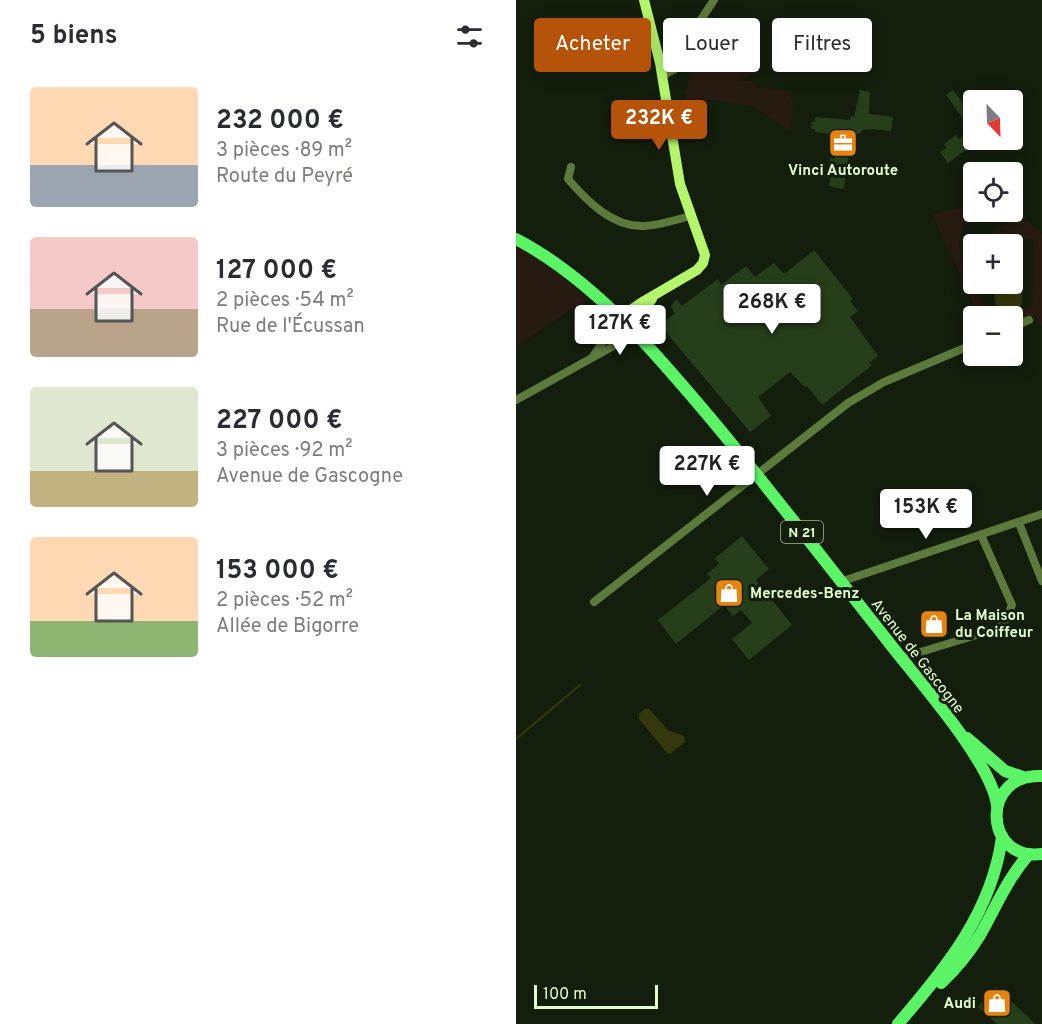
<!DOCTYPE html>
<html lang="fr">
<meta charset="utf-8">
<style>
body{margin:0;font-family:Overpass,sans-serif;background:#f2f2f3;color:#2b2b33;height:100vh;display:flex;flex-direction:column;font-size:22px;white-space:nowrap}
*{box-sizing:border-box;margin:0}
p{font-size:20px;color:#7c7c81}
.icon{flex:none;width:33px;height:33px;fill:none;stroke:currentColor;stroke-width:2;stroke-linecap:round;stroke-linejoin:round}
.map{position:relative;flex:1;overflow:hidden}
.details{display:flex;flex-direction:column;background:#fff;width:516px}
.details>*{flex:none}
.top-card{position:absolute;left:18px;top:18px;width:417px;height:54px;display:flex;gap:12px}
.needle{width:39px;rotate:157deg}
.buttons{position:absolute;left:447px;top:90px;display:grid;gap:12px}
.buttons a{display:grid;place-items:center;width:60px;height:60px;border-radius:6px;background:#fff;box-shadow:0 3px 15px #0003;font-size:30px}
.scale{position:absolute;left:18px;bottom:15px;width:124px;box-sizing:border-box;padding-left:6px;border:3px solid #e2fcce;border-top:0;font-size:16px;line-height:21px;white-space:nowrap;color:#e2fcce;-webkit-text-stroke:4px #141e0d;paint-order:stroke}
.price{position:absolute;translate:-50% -51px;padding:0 14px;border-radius:6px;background:#fff;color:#222;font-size:20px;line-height:39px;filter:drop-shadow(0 2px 3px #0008)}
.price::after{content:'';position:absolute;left:50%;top:36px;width:18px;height:14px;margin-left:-9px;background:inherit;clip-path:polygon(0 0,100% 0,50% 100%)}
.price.active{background:#b45309;color:#fff}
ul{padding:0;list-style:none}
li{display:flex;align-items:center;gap:18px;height:150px;padding:0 30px}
li span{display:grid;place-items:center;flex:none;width:168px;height:120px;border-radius:6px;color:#555}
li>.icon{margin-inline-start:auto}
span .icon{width:72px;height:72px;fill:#fffc;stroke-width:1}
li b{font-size:26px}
h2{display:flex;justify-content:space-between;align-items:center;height:72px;padding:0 30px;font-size:26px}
.pill{padding:0 21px;border-radius:6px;background:#fff;box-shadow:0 3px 15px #0003;font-size:21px;line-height:54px}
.pill.active{background:#b45309;color:#fff}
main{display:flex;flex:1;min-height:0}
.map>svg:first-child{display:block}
.green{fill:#271a11}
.water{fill:#35380c}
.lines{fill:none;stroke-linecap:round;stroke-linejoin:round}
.stream{stroke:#35380c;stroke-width:2}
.building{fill:#273e1b}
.street{stroke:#5c7a3b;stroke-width:8}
.secondary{stroke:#b4f56b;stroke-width:10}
.primary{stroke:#5cf467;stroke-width:12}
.labels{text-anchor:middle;stroke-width:6;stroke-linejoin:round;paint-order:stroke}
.shield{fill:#141e0d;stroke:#a4b994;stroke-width:1.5}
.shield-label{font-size:14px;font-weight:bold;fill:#e2fcce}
.poi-label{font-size:15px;font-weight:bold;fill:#e2fcce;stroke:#141e0d;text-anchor:start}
.street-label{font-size:15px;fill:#e2fcce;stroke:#141e0d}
</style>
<main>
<section class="details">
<h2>5 biens<svg class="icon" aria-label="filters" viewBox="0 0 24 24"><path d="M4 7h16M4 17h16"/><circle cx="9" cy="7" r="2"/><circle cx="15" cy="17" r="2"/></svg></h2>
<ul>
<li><span style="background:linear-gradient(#ffd9b3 65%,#9aa5b1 0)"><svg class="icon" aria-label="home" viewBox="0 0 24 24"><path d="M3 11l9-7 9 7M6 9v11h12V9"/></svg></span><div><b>232 000 €</b><p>3 pièces · 89 m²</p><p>Route du Peyré</p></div></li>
<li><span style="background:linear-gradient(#f6c9c9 60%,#b9a48a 0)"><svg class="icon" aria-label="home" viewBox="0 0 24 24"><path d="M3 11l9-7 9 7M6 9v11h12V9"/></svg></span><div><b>127 000 €</b><p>2 pièces · 54 m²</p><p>Rue de l'Écussan</p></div></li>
<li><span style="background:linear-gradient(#dfe7d0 70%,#c2b280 0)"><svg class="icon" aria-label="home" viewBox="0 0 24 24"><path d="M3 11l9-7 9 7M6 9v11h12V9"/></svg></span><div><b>227 000 €</b><p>3 pièces · 92 m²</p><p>Avenue de Gascogne</p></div></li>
<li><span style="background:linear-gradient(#ffd9b3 70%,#8fb573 0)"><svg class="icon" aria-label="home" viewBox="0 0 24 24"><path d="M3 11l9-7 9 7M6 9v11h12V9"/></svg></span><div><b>153 000 €</b><p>2 pièces · 52 m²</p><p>Allée de Bigorre</p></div></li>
</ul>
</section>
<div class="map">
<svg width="526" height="1024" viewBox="0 0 526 1024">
<rect width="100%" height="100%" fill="#141e0d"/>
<g class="green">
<polygon points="226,31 242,72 222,80 236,81 242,87 272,91 277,103 275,131 238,107 201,100 173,102 169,98 180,42 190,38 205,39"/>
<path d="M 456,206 L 457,210 C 453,218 446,225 444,234 C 439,258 462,303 482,315 L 506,311 L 517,305 L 518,240 L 508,237 L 473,242 L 471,237 C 483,225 494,220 511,220 L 526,234 L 526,328 L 520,315 L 497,320 L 496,316 L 463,316 L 416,214 Z"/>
<polygon points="0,246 32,266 71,299 0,347"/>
</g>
<g class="water">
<path d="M 497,247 L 505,255 L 506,304 C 498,312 489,312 480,305 L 476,284 L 496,284 Z"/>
<polygon points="128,709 133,709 152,730 168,736 169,742 154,754 151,753 123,719 123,714"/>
</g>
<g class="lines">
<polyline class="stream" points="0,739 64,685"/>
</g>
<g class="building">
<polygon points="344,90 354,92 353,114 377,117 375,131 356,129 347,130 343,134 336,133 328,189 313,186 316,171 312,170 314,158 318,159 322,135 299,132 299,129 295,129 296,122 299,122 299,117 334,120 334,117 338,117"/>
<polygon points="437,90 458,118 458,144 432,163 424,152 431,148 428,144 440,135 443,139 455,130 430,95"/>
<polygon points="298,250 337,299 334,301 342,311 334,317 362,356 353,363 356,365 306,405 291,386 289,387 274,372 242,397 255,416 234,432 144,325 159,313 155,307 160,299 166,306 202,279 205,285 230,266 239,277 258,263 268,274"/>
<polygon points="226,536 253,569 240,580 276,625 233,660 216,639 236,623 225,610 217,616 208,605 160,644 142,620 195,578 191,574 203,564 199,558"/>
<polygon points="427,614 431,627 409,634 405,621"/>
<polygon points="480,987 511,1016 519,1024 481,1024 462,1007"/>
</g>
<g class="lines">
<g class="street">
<polyline points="146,76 161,68 170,42 198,0"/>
<path d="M 55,167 L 52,179 C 71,201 97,228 129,226 C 144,225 160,220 174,216"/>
<polyline points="496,327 513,320"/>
<polyline points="78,355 103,318"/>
<polyline points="0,400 119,334"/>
<polyline points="503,523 526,581"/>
<polyline points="324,582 526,514"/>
<polyline points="78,602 332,403 368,382 458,344"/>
<polyline points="385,658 480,629 488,623 496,605 465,535"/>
</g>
<g class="secondary">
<polyline points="103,318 128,301 181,270 187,263 189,255 164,184 144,63 128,0"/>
<polyline points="119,334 127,310 136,299"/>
</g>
<g class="primary">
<path d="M 0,239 C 48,264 90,302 127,341 C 214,436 291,539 371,640 C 400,678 475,761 481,805"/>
<polyline points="451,738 489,771 507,777"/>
<path d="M 526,776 C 463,773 468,862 526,854"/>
<path d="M 425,983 C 440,969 453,953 464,935 C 480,907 491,879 513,854"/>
<path d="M 382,1024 C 430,968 476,912 486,837"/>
</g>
</g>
<defs>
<g id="office-square" transform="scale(1.5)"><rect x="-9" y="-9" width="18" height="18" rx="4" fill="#e6840f" stroke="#141e0d"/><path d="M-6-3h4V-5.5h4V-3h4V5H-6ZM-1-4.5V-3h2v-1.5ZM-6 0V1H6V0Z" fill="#fff"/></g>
<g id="shop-square" transform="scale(1.5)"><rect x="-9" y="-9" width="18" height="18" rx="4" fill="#e6840f" stroke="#141e0d"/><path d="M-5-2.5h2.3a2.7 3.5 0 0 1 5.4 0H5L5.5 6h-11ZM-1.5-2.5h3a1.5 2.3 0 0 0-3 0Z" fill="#fff"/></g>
</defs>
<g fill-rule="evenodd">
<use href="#office-square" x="327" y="143"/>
<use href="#shop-square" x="213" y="593"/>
<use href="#shop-square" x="418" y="624"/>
<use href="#shop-square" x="481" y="1003"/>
</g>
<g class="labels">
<rect class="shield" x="265" y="521" width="42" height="22" rx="4.5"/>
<g class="shield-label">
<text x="286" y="537">N 21</text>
</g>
<g class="poi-label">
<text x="327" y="175" text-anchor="middle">Vinci Autoroute</text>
<text x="234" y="598">Mercedes-Benz</text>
<text x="439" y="620">La Maison<tspan x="439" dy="17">du Coiffeur</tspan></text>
<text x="460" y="1008" text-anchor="end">Audi</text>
</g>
<g class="street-label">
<text transform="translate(402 656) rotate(52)" y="5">Avenue de Gascogne</text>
</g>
</g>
</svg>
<div class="buttons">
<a><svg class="needle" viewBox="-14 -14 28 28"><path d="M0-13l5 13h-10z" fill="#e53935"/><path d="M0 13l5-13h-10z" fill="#7c7c81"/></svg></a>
<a><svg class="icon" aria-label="locate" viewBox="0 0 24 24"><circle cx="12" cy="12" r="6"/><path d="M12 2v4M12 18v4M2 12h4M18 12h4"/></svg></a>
<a>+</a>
<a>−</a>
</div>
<div class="scale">100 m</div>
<b class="price active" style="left:143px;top:151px">232K €</b>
<b class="price" style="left:256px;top:335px">268K €</b>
<b class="price" style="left:104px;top:356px">127K €</b>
<b class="price" style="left:191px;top:497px">227K €</b>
<b class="price" style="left:410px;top:540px">153K €</b>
<div class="top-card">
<a class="pill active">Acheter</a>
<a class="pill">Louer</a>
<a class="pill">Filtres</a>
</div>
</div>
</main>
